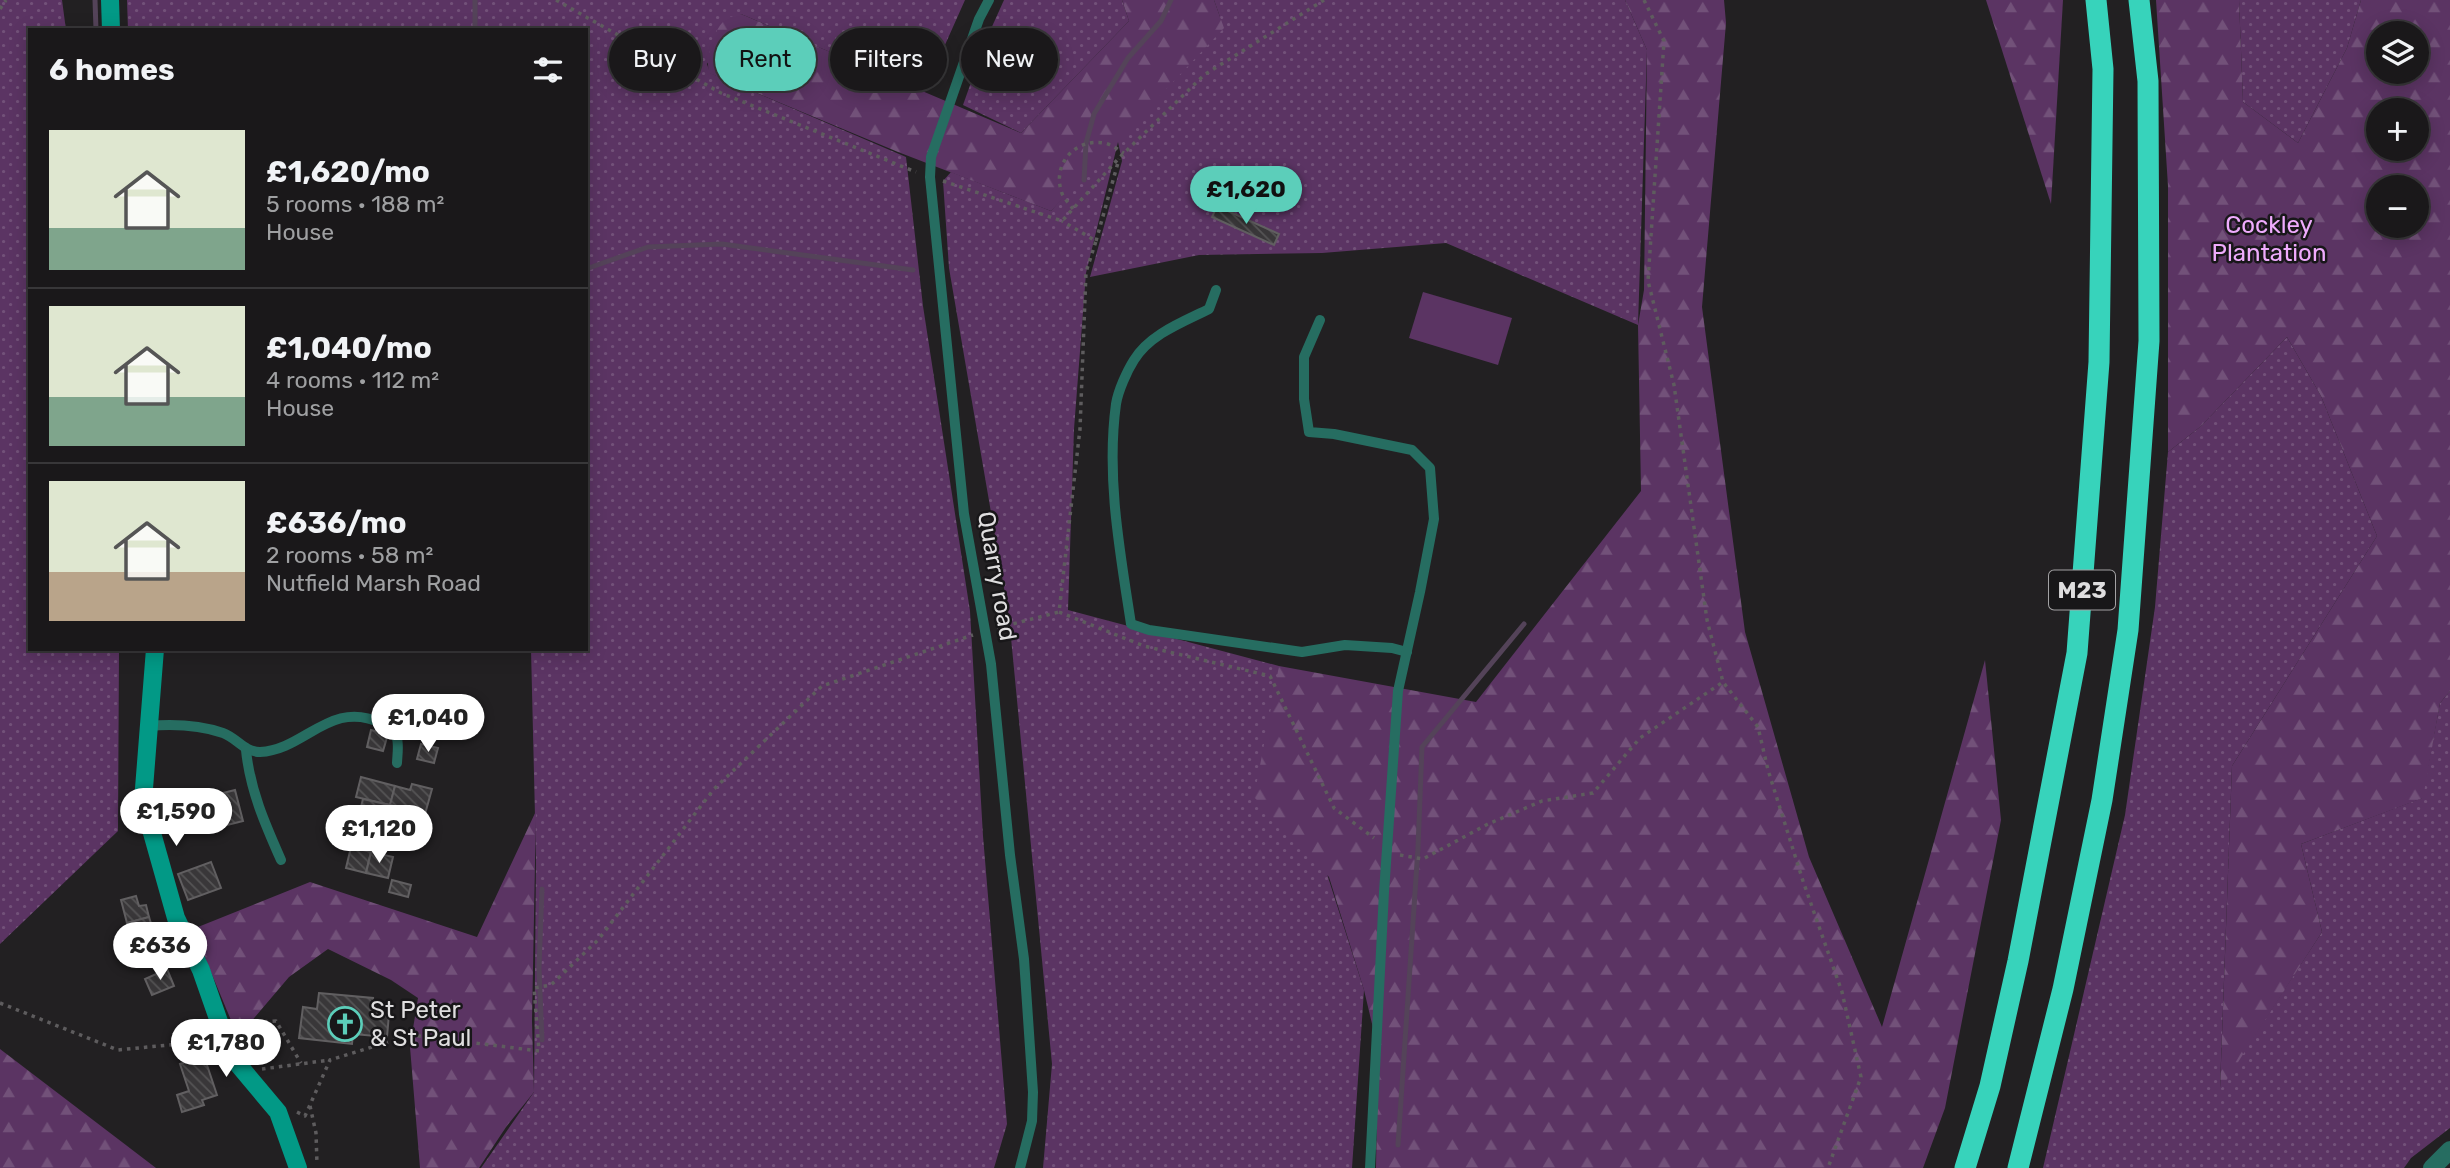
<!DOCTYPE html>
<meta charset="utf-8">
<style>
body{margin:0;font-family:Rubik,sans-serif;background:#232123;color:#f1f3f6;height:100vh;display:flex;flex-direction:column;font-size:26px;white-space:nowrap}
*{box-sizing:border-box;margin:0}
p{font-size:23px;color:#9fa0a2}
.icon{flex:none;width:38px;height:38px;fill:none;stroke:currentColor;stroke-width:2;stroke-linecap:round;stroke-linejoin:round}
.map{position:relative;flex:1;overflow:hidden}
.sheet{position:absolute;left:28px;top:28px;width:560px;height:623px;display:flex;flex-direction:column;background:#1a181a;border-radius:0px;box-shadow:0 4px 18px #0003,0 0 0 2px #383739}
.sheet>*{flex:none}
.guide{position:absolute;left:609px;top:28px;width:665px;height:63px;display:flex;gap:14px}
.controls{position:absolute;left:2366px;top:21px;display:grid;gap:14px}
.controls a{display:grid;place-items:center;width:63px;height:63px;border-radius:50%;background:#1a181a;box-shadow:0 4px 18px #0003,0 0 0 2px #383739;font-size:35px}
.price{position:absolute;translate:-50% -60px;padding:0 16px;border-radius:24px;background:#fff;color:#222;font-size:23px;line-height:46px;filter:drop-shadow(0 2px 4px #0008)}
.price::after{content:'';position:absolute;left:50%;top:42px;width:21px;height:16px;margin-left:-10px;background:inherit;clip-path:polygon(0 0,100% 0,50% 100%)}
.price.active{background:#5cceba;color:#111}
ul{padding:0;list-style:none}
li{display:flex;align-items:center;gap:21px;height:175px;padding:0 21px}
li+li{border-top:2px solid #383739}
li span{display:grid;place-items:center;flex:none;width:196px;height:140px;border-radius:0px;color:#555}
li>.icon{margin-inline-start:auto}
span .icon{width:84px;height:84px;fill:#fffc;stroke-width:1}
li b{font-size:30px}
h2{display:flex;justify-content:space-between;align-items:center;height:84px;padding:0 21px;font-size:30px}
.tag{padding:0 24px;border-radius:32px;background:#1a181a;box-shadow:0 4px 18px #0003,0 0 0 2px #383739;font-size:24px;line-height:63px}
.tag.active{background:#5cceba;color:#111}
.map>svg:first-child{display:block}
.grass{fill:url(#grass-dots)}
.forest{fill:url(#forest-firs);fill-rule:evenodd}
.pitch{fill:#5b3463}
.lines{fill:none;stroke-linecap:round;stroke-linejoin:round}
.stream{stroke:#544359;stroke-width:5}
.building{fill:url(#building-back-hatch);stroke:#615f61;stroke-width:2}
.path{stroke:#5e5c5e;stroke-width:3.5;stroke-dasharray:3.5 5;stroke-linecap:butt}
.lane{stroke:#266d61;stroke-width:10}
.street{stroke:#266d61;stroke-width:18}
.secondary{stroke:#029986;stroke-width:18}
.highway{stroke:#37d3bb;stroke-width:21}
.labels{text-anchor:middle;stroke-width:5;stroke-linejoin:round;paint-order:stroke}
.shield{fill:#181719;stroke:#a3a2a4;stroke-width:2}
.shield-label{font-size:23px;font-weight:bold;fill:#dfdedf}
.park-label{font-size:24px;fill:#efabfd;stroke:#181719}
.street-label{font-size:24px;fill:#dfdedf;stroke:#181719}
.poi-label{font-size:24px;fill:#dfdedf;stroke:#181719;text-anchor:start}
</style>
<div class="map">
<svg width="2450" height="1168" viewBox="0 0 2450 1168">
<defs>
<pattern id="grass-dots" width="8" height="8" patternUnits="userSpaceOnUse" patternTransform="scale(1.75)"><rect width="8" height="8" fill="#5b3463"/><path d="M2 2h.1M6 6h.1" fill="none" stroke="#725179" stroke-width="1.8" stroke-linecap="round"/></pattern>
<pattern id="forest-firs" width="22" height="20" patternUnits="userSpaceOnUse" patternTransform="scale(1.75)"><rect width="22" height="20" fill="#5b3463"/><path d="M5 1l3.5 6h-7zM16 11l3.5 6h-7z" fill="#725179"/></pattern>
<pattern id="building-back-hatch" width="6" height="6" patternUnits="userSpaceOnUse" patternTransform="scale(1.75)"><rect width="6" height="6" fill="#393739"/><path d="M-1 5l2 2M0 0l6 6M5-1l2 2" fill="none" stroke="#555455"/></pattern>
</defs>
<rect width="100%" height="100%" fill="#222022"/>
<g class="grass">
<polygon points="0,0 62,0 66,30 30,30 30,649 119,649 118,831 0,944"/>
<polygon points="127,0 965,0 924,92 741,14 707,64 710,73 906,157 923,306 970,611 983,836 1007,1124 994,1168 481,1168 534,1092 536,858 531,649 586,649 586,30 128,30"/>
<polygon points="1004,0 1122,0 1129,21 1021,133 963,105 986,40"/>
<polygon points="1214,0 1625,0 1647,50 1638,325 1446,243 1322,253 1199,255 1090,277 1122,161 1118,142 1086,273 1074,429 1068,610 1279,666 1328,877 1364,990 1352,1168 1043,1168 1052,1064 1009,617 949,268 943,181 951,172 1051,211 1220,17"/>
<polygon points="2239,0 2361,0 2347,48 2298,143 2243,102"/>
<polygon points="2287,337 2321,396 2377,536 2232,766 2220,1088 2322,932 2301,844 2422,798 2440,703 2450,691 2450,1128 2411,1158 2404,1168 2043,1168 2125,815 2155,607 2168,452 2200,427"/>
</g>
<g class="forest">
<path d="M 1122,0 L 1214,0 L 1224,28 L 1051,211 L 898,152 L 709,73 C 705,58 714,29 725,20 C 730,16 736,16 741,14 L 1021,133 L 1129,21 Z"/>
<polygon points="1625,0 1724,0 1726,23 1702,307 1745,632 1809,857 1882,1027 1985,660 2001,820 1945,1108 1923,1168 1376,1168 1378,1049 1364,990 1329,877 1254,797 1279,666 1476,702 1641,491 1638,325 1644,290 1647,50"/>
<polygon points="1986,0 2063,0 2051,204"/>
<path d="M 2156,0 L 2239,0 L 2243,102 L 2298,143 L 2347,48 L 2361,0 L 2450,0 L 2450,691 L 2440,703 L 2423,798 L 2301,844 L 2322,932 L 2220,1090 L 2232,766 L 2377,536 L 2321,396 L 2287,337 L 2200,427 L 2168,452 L 2168,186 ZM 2378,33 L 2417,33 L 2417,72 L 2378,72 ZM 2378,110 L 2417,110 L 2417,149 L 2378,149 ZM 2417,187 L 2417,226 L 2378,226 L 2378,187 Z"/>
<polygon points="536,811 532,1021 534,1092 506,1127 479,1168 420,1168 410,1047 418,998 391,980 328,949 289,977 238,1037 193,929 310,882 477,937"/>
<polygon points="0,1049 156,1168 0,1168"/>
</g>
<polygon class="pitch" points="1423,292 1512,318 1498,365 1409,338"/>
<g class="lines">
<g class="stream">
<polyline points="95,0 96,30"/>
<polyline points="475,30 475,0"/>
<polyline points="1084,180 1086,143 1094,114 1128,58 1161,21 1171,0"/>
<polyline points="586,269 648,247 722,244 913,270"/>
<polyline points="542,1040 539,968 542,889"/>
<polyline points="1398,1145 1418,848 1422,747 1524,624"/>
</g>
</g>
<g class="building">
<polygon points="1217,206 1279,234 1274,245 1212,217"/>
<polygon points="371,730 388,734 383,751 367,747"/>
<polygon points="421,744 438,748 434,763 417,759"/>
<polygon points="361,777 395,786 390,805 356,797"/>
<polygon points="412,784 432,789 425,814 390,805 395,786 410,790"/>
<polygon points="235,790 243,821 223,826 215,795"/>
<polygon points="363,799 394,806 388,830 357,823"/>
<polygon points="357,823 388,830 382,855 351,847"/>
<polygon points="351,847 371,852 366,873 346,868"/>
<polygon points="371,852 393,857 388,878 366,873"/>
<polygon points="211,862 221,888 188,900 178,874"/>
<polygon points="392,880 411,885 408,897 389,892"/>
<polygon points="136,896 139,906 146,905 149,917 127,923 121,900"/>
<polygon points="149,917 155,936 148,939 150,948 136,952 127,923"/>
<polygon points="167,969 174,986 152,995 145,979"/>
<polygon points="319,993 373,998 371,1012 389,1014 387,1037 353,1034 352,1044 299,1038 303,1007 317,1009"/>
<polygon points="204,1056 217,1095 202,1100 204,1105 182,1112 177,1095 189,1091 180,1064"/>
</g>
<g class="lines">
<g class="path">
<polyline points="556,0 721,93 916,172"/>
<polyline points="1644,0 1664,41 1648,281 1674,385 1707,620 1723,682 1758,727 1768,770 1803,881 1842,992 1861,1077 1828,1168"/>
<polyline points="0,9 6,0"/>
<polyline points="943,181 1062,221 1119,158 1204,75 1324,0"/>
<path d="M 1073,209 C 1069,203 1062,197 1061,190 C 1053,163 1076,138 1104,143 C 1111,144 1118,150 1124,153"/>
<polyline points="1096,241 1119,159"/>
<polyline points="1059,612 1144,646 1270,676 1334,808 1374,838"/>
<polyline points="997,628 1059,612 1080,429 1086,272 1096,241 1062,221"/>
<polyline points="1400,855 1423,859 1488,824 1542,801 1593,793 1640,738 1723,682"/>
<polyline points="0,1003 118,1050 209,1041"/>
<polyline points="240,1027 245,1023 276,1021 301,1063"/>
<polyline points="262,1069 330,1060"/>
<polyline points="310,1106 316,1133 317,1164"/>
<polyline points="297,1112 305,1116 330,1060 411,1035 539,1051 534,988 551,985 598,940 714,789 822,686 973,635"/>
</g>
<g class="lane">
<polyline points="989,0 979,19 931,157 930,177 964,514 991,664 1010,855 1024,959 1033,1092 1032,1121 1020,1168"/>
<path d="M 1216,290 L 1209,309 C 1183,322 1150,334 1134,360 C 1127,371 1118,391 1116,404 C 1106,477 1120,552 1131,624 L 1149,630 L 1302,652 L 1345,645 L 1392,648 L 1407,652"/>
<polyline points="1320,320 1304,357 1304,399 1309,432 1334,434 1412,450 1430,468 1434,519 1420,592 1398,691 1384,892 1370,1168"/>
<path d="M 149,726 C 173,724 199,725 223,733 C 237,738 244,752 260,752 C 305,750 330,699 381,723 C 402,733 398,743 397,763"/>
<path d="M 246,750 C 250,790 265,824 281,860"/>
</g>
<polyline class="street" points="2432,1168 2450,1150"/>
<g class="secondary">
<polyline points="110,0 111,30"/>
<polyline points="155,649 143,801 176,918 201,970 231,1056 278,1112 298,1168"/>
</g>
<g class="highway">
<polyline points="1965,1168 1990,1086 2018,961 2077,653 2099,362 2103,69 2096,0"/>
<polyline points="2018,1168 2063,989 2102,800 2128,630 2149,341 2148,81 2139,0"/>
</g>
</g>
<defs>
<g id="church-ring" transform="scale(1.75)"><circle r="9.5" fill="#181719" stroke="#5cceba" stroke-width="1.5"/><path d="M-1.2-6h2.4v3.5h3.3v2.4h-3.3V6h-2.4V-.1h-3.3v-2.4h3.3Z" fill="#5cceba"/></g>
</defs>
<g fill-rule="evenodd">
<use href="#church-ring" x="345" y="1024"/>
</g>
<g class="labels">
<rect class="shield" x="2049" y="570.5" width="66" height="39" rx="5"/>
<g class="shield-label">
<text x="2082" y="598">M23</text>
</g>
<g class="park-label">
<text x="2269" y="233">Cockley<tspan x="2269" dy="28">Plantation</tspan></text>
</g>
<g class="street-label">
<text transform="translate(997 576) rotate(80)" y="8">Quarry road</text>
</g>
<g class="poi-label">
<text x="370" y="1018">St Peter<tspan x="370" dy="28">&amp; St Paul</tspan></text>
</g>
</g>
</svg>
<div class="controls">
<a><svg class="icon" aria-label="layers" viewBox="0 0 24 24"><path d="M12 4l9 5-9 5-9-5zM3 14l9 5 9-5"/></svg></a>
<a>+</a>
<a>−</a>
</div>
<b class="price active" style="left:1246px;top:226px">£1,620</b>
<b class="price" style="left:428px;top:754px">£1,040</b>
<b class="price" style="left:176px;top:848px">£1,590</b>
<b class="price" style="left:379px;top:865px">£1,120</b>
<b class="price" style="left:160px;top:982px">£636</b>
<b class="price" style="left:226px;top:1079px">£1,780</b>
<div class="guide">
<a class="tag">Buy</a>
<a class="tag active">Rent</a>
<a class="tag">Filters</a>
<a class="tag">New</a>
</div>
<section class="sheet">
<h2>6 homes<svg class="icon" aria-label="filters" viewBox="0 0 24 24"><path d="M4 7h16M4 17h16"/><circle cx="9" cy="7" r="2"/><circle cx="15" cy="17" r="2"/></svg></h2>
<ul>
<li><span style="background:linear-gradient(#dfe7d0 70%,#7fa58c 0)"><svg class="icon" aria-label="home" viewBox="0 0 24 24"><path d="M3 11l9-7 9 7M6 9v11h12V9"/></svg></span><div><b>£1,620/mo</b><p>5 rooms · 188 m²</p><p>House</p></div></li>
<li><span style="background:linear-gradient(#dfe7d0 65%,#7fa58c 0)"><svg class="icon" aria-label="home" viewBox="0 0 24 24"><path d="M3 11l9-7 9 7M6 9v11h12V9"/></svg></span><div><b>£1,040/mo</b><p>4 rooms · 112 m²</p><p>House</p></div></li>
<li><span style="background:linear-gradient(#dfe7d0 65%,#b9a48a 0)"><svg class="icon" aria-label="home" viewBox="0 0 24 24"><path d="M3 11l9-7 9 7M6 9v11h12V9"/></svg></span><div><b>£636/mo</b><p>2 rooms · 58 m²</p><p>Nutfield Marsh Road</p></div></li>
</ul>
</section>
</div>
